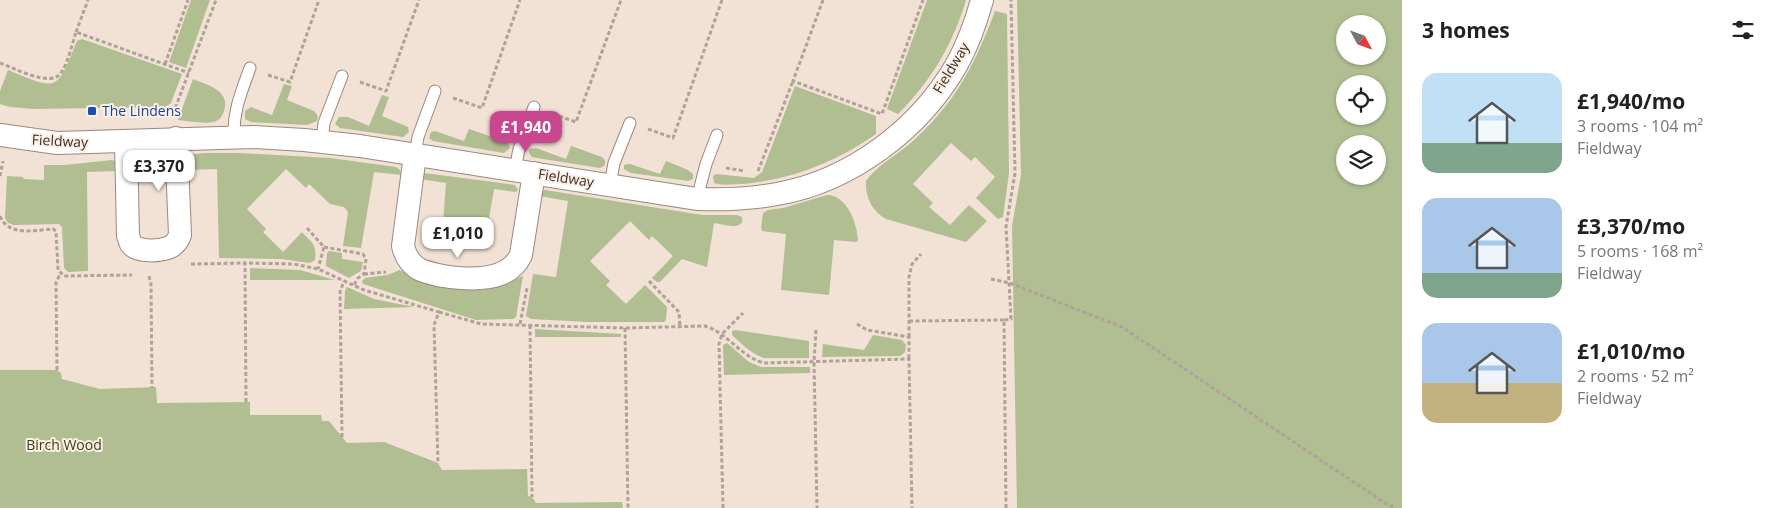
<!DOCTYPE html>
<meta charset="utf-8">
<style>
body{margin:0;font-family:"Open Sans",sans-serif;background:#f6f6f6;color:#222;height:100vh;display:flex;flex-direction:column;font-size:19px;white-space:nowrap}
*{box-sizing:border-box;margin:0}
p{font-size:16px;color:#767676}
.icon{flex:none;width:28px;height:28px;fill:none;stroke:currentColor;stroke-width:2;stroke-linecap:round;stroke-linejoin:round}
.map{position:relative;flex:1;overflow:hidden}
.sheet{display:flex;flex-direction:column;background:#fff;width:375px}
.sheet>*{flex:none}
.needle{width:32px;rotate:131deg}
.fabs{position:absolute;left:1336px;top:15px;display:grid;gap:10px}
.fabs a{display:grid;place-items:center;width:50px;height:50px;border-radius:50%;background:#fff;box-shadow:0 1px 4px #0004;font-size:25px}
.price{position:absolute;translate:-50% -42px;padding:0 11px;border-radius:10px;background:#fff;color:#222;font-size:16px;line-height:32px;filter:drop-shadow(0 1px 2px #0008)}
.price::after{content:'';position:absolute;left:50%;top:30px;width:15px;height:11px;margin-left:-8px;background:inherit;clip-path:polygon(0 0,100% 0,50% 100%)}
.price.current{background:#c9478e;color:#fff}
ul{padding:0;list-style:none}
li{display:flex;align-items:center;gap:15px;height:125px;padding:0 20px}
li span{display:grid;place-items:center;flex:none;width:140px;height:100px;border-radius:15px;color:#555}
li>.icon{margin-inline-start:auto}
span .icon{width:60px;height:60px;fill:#fffc;stroke-width:1}
li b{font-size:21px}
h2{display:flex;justify-content:space-between;align-items:center;height:60px;padding:0 20px;font-size:21px}
main{display:flex;flex:1;min-height:0}
.map>svg:first-child{display:block}
.green{fill:#b0be91;fill-rule:evenodd}
.lines{fill:none;stroke-linecap:round;stroke-linejoin:round}
.service-casing{stroke:#99897e;stroke-width:13}
.minor-casing{stroke:#99897e;stroke-width:24}
.path{stroke:#b0a299;stroke-width:3;stroke-dasharray:4 2.5;stroke-linecap:butt}
.service{stroke:#fff;stroke-width:11}
.minor{stroke:#fff;stroke-width:22}
.transit-dot{fill:#1a4fb4;stroke:#fdefe5;stroke-width:2}
.labels{text-anchor:middle;stroke-width:4;stroke-linejoin:round;paint-order:stroke}
.street-label{font-size:14px;fill:#39322d;stroke:#fdefe5}
.transit-label{font-size:14px;fill:#164399;stroke:#fdefe5;text-anchor:start}
.park-label{font-size:14px;fill:#354111;stroke:#fdefe5}
</style>
<main>
<div class="map">
<svg width="1402" height="508" viewBox="0 0 1402 508">
<rect width="100%" height="100%" fill="#f2e1d5"/>
<g class="green">
<polygon points="191,0 210,0 186,68 169,62"/>
<path d="M 927,0 L 966,0 C 953,44 931,81 898,114 L 887,109 Z"/>
<path d="M 1017,0 L 1402,0 L 1402,508 L 1017,508 L 1012,226 L 1021,175 ZM 1345,24 L 1378,24 L 1378,56 L 1345,56 ZM 1345,84 L 1378,84 L 1378,116 L 1345,116 ZM 1345,144 L 1378,144 L 1378,176 L 1345,176 Z"/>
<path d="M 995,11 L 1007,14 L 1009,173 L 1003,217 L 998,219 L 976,198 L 995,177 L 975,157 L 971,161 L 951,143 L 913,184 L 933,203 L 929,207 L 950,225 L 969,205 L 987,221 L 966,242 L 886,219 C 872,211 865,197 866,181 C 877,165 901,153 915,139 C 956,102 976,62 995,11 Z"/>
<path d="M 82,39 L 182,74 L 171,103 L 165,107 L 34,109 L 10,107 L 0,104 L 0,91 L 8,70 C 59,91 56,92 77,41 Z"/>
<path d="M 193,79 C 208,85 231,91 224,111 C 222,117 219,121 213,122 C 203,124 189,121 178,120 Z"/>
<polygon points="284,84 292,86 287,100 314,111 318,116 317,121 307,125 251,122 245,119 245,111 251,107 272,115"/>
<path d="M 795,86 L 876,116 L 876,134 C 836,162 793,179 744,184 C 735,184 722,186 714,183 L 713,176 L 716,174 L 754,178 L 762,172 Z"/>
<polygon points="382,95 389,97 382,116 408,127 409,132 403,137 340,128 335,124 339,117 348,117 369,126"/>
<polygon points="469,129 507,142 510,147 509,149 504,153 433,141 429,138 431,132 435,131 464,141"/>
<polygon points="571,146 602,157 605,160 605,165 600,168 537,158 532,157 529,153 530,149 536,148 566,159"/>
<path d="M 239,153 L 330,158 L 396,167 L 400,170 L 401,175 L 374,172 L 361,248 L 343,246 L 348,212 L 344,207 L 330,204 L 309,184 L 306,188 L 286,169 L 247,209 L 266,229 L 263,232 L 283,252 L 302,232 C 312,243 317,244 315,260 L 310,263 L 281,259 L 219,258 L 217,169 L 186,170 L 187,155 L 204,153 Z"/>
<polygon points="112,160 115,161 117,171 87,172 88,271 68,272 64,268 62,227 59,224 14,225 8,223 5,218 7,176 23,177 24,179 44,180 44,165 65,165"/>
<polygon points="666,161 688,170 693,174 693,179 688,181 631,173 624,169 624,165 630,164 660,174"/>
<polygon points="424,173 515,185 518,190 516,192 494,189 485,242 442,237 446,183 420,179 421,174"/>
<path d="M 545,190 L 702,215 L 737,215 L 742,217 C 745,232 723,224 714,223 L 707,267 L 682,259 L 660,282 L 657,282 L 652,278 L 673,256 L 652,236 L 649,240 L 630,221 L 590,261 L 610,281 L 606,285 L 626,304 L 645,285 L 667,307 L 666,320 L 664,322 L 587,322 L 531,319 L 526,316 L 533,274 L 556,277 L 568,201 L 539,196 L 542,191 Z"/>
<path d="M 827,195 C 847,195 857,223 858,240 L 856,242 L 834,240 L 829,295 L 781,290 L 786,234 L 762,231 L 761,228 L 763,213 L 768,210 L 783,208 Z"/>
<polygon points="329,251 342,253 342,259 363,262 361,271 349,278 326,266 327,253"/>
<polygon points="250,268 300,270 335,280 250,280"/>
<polygon points="400,270 420,282 445,288 473,290 483,290 523,276 516,317 513,319 476,320 363,284 362,281 365,278 387,275"/>
<polygon points="347,287 374,299 414,307 344,309 345,291"/>
<polygon points="535,329 621,334 621,337 535,337"/>
<path d="M 735,330 L 809,341 L 809,358 L 764,358 C 751,354 742,344 732,335 L 732,331 Z"/>
<polygon points="873,335 902,340 906,345 905,352 900,356 822,357 823,344 864,350"/>
<polygon points="727,343 749,362 761,367 810,367 810,373 724,375 723,345"/>
<polygon points="0,370 57,370 61,373 62,379 100,389 156,387 157,403 250,402 250,415 321,415 322,421 329,421 347,443 384,442 438,463 442,470 527,469 528,496 532,497 536,503 622,502 623,508 0,508"/>
</g>
<g class="lines">
<g class="service-casing">
<g id="service">
<path d="M 234,137 C 233,111 241,93 250,68"/>
<polyline points="322,142 324,123 342,76"/>
<polyline points="415,155 418,137 435,91"/>
<polyline points="515,170 519,149 534,107"/>
<polyline points="610,185 614,163 630,123"/>
<polyline points="697,199 706,164 717,135"/>
</g>
</g>
<g class="minor-casing">
<g id="minor">
<path d="M 0,135 L 57,143 L 253,137 L 304,140 L 360,146 L 697,199 C 724,200 750,199 777,194 C 851,181 920,129 957,64 C 968,44 976,22 982,0"/>
<path d="M 126,141 L 128,236 C 129,238 130,242 131,244 C 138,253 161,251 170,247 C 175,245 178,240 180,235 L 176,138"/>
<path d="M 415,155 L 403,246 C 405,255 409,262 417,268 C 425,273 435,274 443,276 C 469,280 508,283 521,255 L 534,173"/>
</g>
</g>
<g class="path">
<polyline points="823,0 793,81 882,114 923,0"/>
<polyline points="76,32 88,0"/>
<path d="M 0,63 C 14,68 51,88 61,73 C 68,63 72,44 76,32 L 189,73"/>
<polyline points="165,64 188,0"/>
<polyline points="268,75 290,82 319,0"/>
<polyline points="360,82 386,91 419,0"/>
<polyline points="453,98 482,108 520,0"/>
<polyline points="173,114 216,0"/>
<polyline points="553,114 576,122 621,0"/>
<polyline points="648,129 673,138 722,0"/>
<polyline points="726,168 745,171"/>
<polyline points="758,171 793,81"/>
<polyline points="0,176 3,161"/>
<path d="M 0,216 C 8,237 35,230 53,229 L 56,231 L 58,270 L 64,276 L 132,275"/>
<polyline points="307,228 324,247 318,269"/>
<polyline points="324,247 363,254 366,259 364,274 358,278 354,285"/>
<polyline points="191,264 245,263"/>
<polyline points="364,274 386,272"/>
<polyline points="149,276 151,284 152,388"/>
<polyline points="991,279 1010,283 1122,327 1385,503 1395,508"/>
<polyline points="649,281 679,312 680,327"/>
<path d="M 439,312 L 481,324 L 625,328 L 705,326 C 728,333 741,357 764,363 L 909,359 L 912,508"/>
<polyline points="909,321 1004,320"/>
<polyline points="520,324 527,288"/>
<polyline points="857,324 867,330 909,337 909,359"/>
<polyline points="530,325 532,497"/>
<polyline points="625,328 628,508"/>
<polyline points="816,330 814,362 817,508"/>
<polyline points="909,337 909,277 912,264 921,254"/>
<polyline points="57,370 56,283 60,274"/>
<polyline points="246,402 245,263 294,264 318,269 364,290 439,312 434,325 438,463"/>
<polyline points="342,437 340,292 344,281"/>
<polyline points="723,508 719,344 722,334 743,313"/>
<polyline points="1006,508 1004,320 1011,319 1006,227 1015,173 1011,0"/>
</g>
<use href="#service" class="service"/>
<use href="#minor" class="minor"/>
</g>
<rect class="transit-dot" x="87" y="106" width="10" height="10" rx="2.5"/>
<g class="labels">
<g class="street-label">
<text transform="translate(951 68) rotate(-59)" y="5">Fieldway</text>
<text transform="translate(60 141) rotate(3)" y="5">Fieldway</text>
<text transform="translate(566 178) rotate(9)" y="5">Fieldway</text>
</g>
<g class="transit-label">
<text x="102" y="116">The Lindens</text>
</g>
<g class="park-label">
<text x="64" y="450">Birch Wood</text>
</g>
</g>
</svg>
<div class="fabs">
<a><svg class="needle" viewBox="-14 -14 28 28"><path d="M0-13l5 13h-10z" fill="#e53935"/><path d="M0 13l5-13h-10z" fill="#767676"/></svg></a>
<a><svg class="icon" aria-label="locate" viewBox="0 0 24 24"><circle cx="12" cy="12" r="6"/><path d="M12 2v4M12 18v4M2 12h4M18 12h4"/></svg></a>
<a><svg class="icon" aria-label="layers" viewBox="0 0 24 24"><path d="M12 4l9 5-9 5-9-5zM3 14l9 5 9-5"/></svg></a>
</div>
<b class="price current" style="left:526px;top:153px">£1,940</b>
<b class="price" style="left:159px;top:192px">£3,370</b>
<b class="price" style="left:458px;top:259px">£1,010</b>
</div>
<section class="sheet">
<h2>3 homes<svg class="icon" aria-label="filters" viewBox="0 0 24 24"><path d="M4 7h16M4 17h16"/><circle cx="9" cy="7" r="2"/><circle cx="15" cy="17" r="2"/></svg></h2>
<ul>
<li><span style="background:linear-gradient(#bfe0f5 70%,#7fa58c 0)"><svg class="icon" aria-label="home" viewBox="0 0 24 24"><path d="M3 11l9-7 9 7M6 9v11h12V9"/></svg></span><div><b>£1,940/mo</b><p>3 rooms · 104 m²</p><p>Fieldway</p></div></li>
<li><span style="background:linear-gradient(#a9c7e8 75%,#7fa58c 0)"><svg class="icon" aria-label="home" viewBox="0 0 24 24"><path d="M3 11l9-7 9 7M6 9v11h12V9"/></svg></span><div><b>£3,370/mo</b><p>5 rooms · 168 m²</p><p>Fieldway</p></div></li>
<li><span style="background:linear-gradient(#a9c7e8 60%,#c2b280 0)"><svg class="icon" aria-label="home" viewBox="0 0 24 24"><path d="M3 11l9-7 9 7M6 9v11h12V9"/></svg></span><div><b>£1,010/mo</b><p>2 rooms · 52 m²</p><p>Fieldway</p></div></li>
</ul>
</section>
</main>
